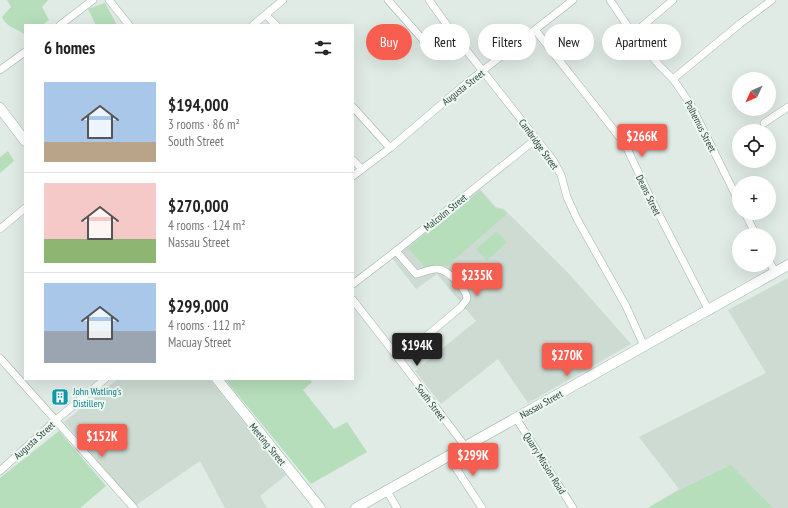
<!DOCTYPE html>
<meta charset="utf-8">
<style>
body{margin:0;font-family:"PT Sans Narrow",sans-serif;background:#f6f6f6;color:#222;height:100vh;display:flex;flex-direction:column;font-size:15px;white-space:nowrap}
*{box-sizing:border-box;margin:0}
p{font-size:13px;color:#767676}
.icon{flex:none;width:22px;height:22px;fill:none;stroke:currentColor;stroke-width:2;stroke-linecap:round;stroke-linejoin:round}
.map{position:relative;flex:1;overflow:hidden}
.panel{position:absolute;left:24px;top:24px;width:330px;height:356px;display:flex;flex-direction:column;background:#fff;border-radius:0px;box-shadow:0 4px 16px #0002}
.panel>*{flex:none}
.hud{position:absolute;left:366px;top:24px;width:362px;height:36px;display:flex;gap:8px}
.needle{width:26px;rotate:226deg}
.tools{position:absolute;left:732px;top:72px;display:grid;gap:8px}
.tools a{display:grid;place-items:center;width:44px;height:44px;border-radius:50%;background:#fff;box-shadow:0 4px 16px #0002;font-size:20px}
.price{position:absolute;translate:-50% -34px;padding:0 9px;border-radius:4px;background:#f85e50;color:#fff;font-size:13px;line-height:26px;filter:drop-shadow(0 1px 2px #0008)}
.price::after{content:'';position:absolute;left:50%;top:24px;width:12px;height:9px;margin-left:-6px;background:inherit;clip-path:polygon(0 0,100% 0,50% 100%)}
.price.selected{background:#222;color:#fff}
ul{padding:0;list-style:none}
li{display:flex;align-items:center;gap:12px;height:100px;padding:0 20px}
li+li{border-top:1px solid #e0e0e0}
li span{display:grid;place-items:center;flex:none;width:112px;height:80px;border-radius:0px;color:#555}
li>.icon{margin-inline-start:auto}
span .icon{width:48px;height:48px;fill:#fffc;stroke-width:1}
li b{font-size:17px}
h2{display:flex;justify-content:space-between;align-items:center;height:48px;padding:0 20px;font-size:17px}
.pill{padding:0 14px;border-radius:18px;background:#fff;box-shadow:0 4px 16px #0002;font-size:14px;line-height:36px}
.pill.selected{background:#f85e50;color:#fff}
.map>svg:first-child{display:block}
.built{fill:#cddbd2}
.green{fill:#b6debb}
.lines{fill:none;stroke-linecap:round;stroke-linejoin:round}
.street-casing{stroke:#a2b3aa;stroke-width:8}
.secondary-casing{stroke:#9db7aa;stroke-width:11}
.street{stroke:#fff;stroke-width:7}
.secondary{stroke:#fff;stroke-width:10}
.labels{text-anchor:middle;stroke-width:4;stroke-linejoin:round;paint-order:stroke}
.street-label{font-size:10px;fill:#1f3c2f;stroke:#eff8f2}
.culture-label{font-size:10px;fill:#0d838f;stroke:#eff8f2;text-anchor:start}
</style>
<div class="map">
<svg width="788" height="508" viewBox="0 0 788 508">
<rect width="100%" height="100%" fill="#dfebe4"/>
<g class="built">
<polygon points="480,189 496,207 504,209 570,275 631,344 528,403 498,359 441,404 415,371 476,321 437,274 416,289 392,258"/>
<polygon points="788,278 788,508 648,508 679,489 639,437 766,373 728,310"/>
<polygon points="118,379 209,379 286,475 260,496 267,508 225,508 200,461 136,505 64,422"/>
</g>
<g class="green">
<path d="M 7,0 L 48,0 L 42,7 L 49,20 L 42,25 L 25,25 L 25,35 C 16,27 8,29 2,17 L 11,7 Z"/>
<polygon points="105,3 117,25 96,25 88,9"/>
<polygon points="8,151 14,161 0,173 0,157"/>
<polygon points="480,191 495,208 503,210 507,214 448,265 425,267 408,248"/>
<polygon points="497,231 507,242 487,261 476,249"/>
<polygon points="225,379 310,379 312,382 303,390 334,429 347,422 367,452 311,484"/>
<polygon points="59,431 106,486 80,508 0,508 0,478"/>
<polygon points="731,465 773,508 648,508 680,490"/>
</g>
<g class="lines">
<g class="street-casing">
<g id="street">
<polyline points="109,0 129,25"/>
<polyline points="388,0 431,49"/>
<polyline points="429,0 452,32 553,160 561,175 567,197 577,219 626,306 644,346"/>
<polyline points="610,0 633,34 659,65 673,79 691,105 739,202"/>
<polyline points="266,15 276,25"/>
<polyline points="60,25 93,0"/>
<polyline points="253,25 283,0"/>
<polyline points="536,31 625,144 650,197 709,311"/>
<polyline points="633,34 673,0"/>
<polyline points="0,70 25,52"/>
<polyline points="673,79 741,23 772,0"/>
<polyline points="353,107 390,148"/>
<polyline points="764,123 788,107"/>
<polyline points="353,160 362,169"/>
<polyline points="353,176 390,148 463,86 573,0"/>
<polyline points="745,213 756,235"/>
<polyline points="0,229 25,208"/>
<path d="M 396,251 L 416,274 C 422,273 431,268 438,269 C 448,270 467,289 467,299 L 461,307 L 399,359"/>
<polyline points="769,261 775,272"/>
<polyline points="353,284 396,251 536,139"/>
<polyline points="353,300 399,359 465,446"/>
<polyline points="0,358 134,508"/>
<polyline points="516,418 573,508"/>
<polyline points="448,456 482,508"/>
<polyline points="0,471 56,420 105,379"/>
<polyline points="387,491 397,508"/>
</g>
</g>
<g class="secondary-casing">
<g id="secondary">
<polyline points="0,108 25,141"/>
<polyline points="217,379 320,508"/>
<polyline points="356,508 788,265"/>
</g>
</g>
<use href="#street" class="street"/>
<use href="#secondary" class="secondary"/>
</g>
<defs>
<g id="building-square" transform="scale(0.9)"><rect x="-9" y="-9" width="18" height="18" rx="4" fill="#0f9aa8" stroke="#eff8f2"/><path d="M-4-6H4V6H1V3H-1V6H-4ZM-2.5-4.3h1.7v1.8h-1.7ZM.8-4.3h1.7v1.8H.8ZM-2.5-1h1.7V.8h-1.7ZM.8-1h1.7V.8H.8Z" fill="#fff"/></g>
</defs>
<g fill-rule="evenodd">
<use href="#building-square" x="60" y="397"/>
</g>
<g class="labels">
<g class="street-label">
<text transform="translate(463 87) rotate(-38)" y="4">Augusta Street</text>
<text transform="translate(701 126) rotate(63)" y="4">Polhemus Street</text>
<text transform="translate(539 144) rotate(54)" y="4">Cambridge Street</text>
<text transform="translate(649 195) rotate(64)" y="4">Deans Street</text>
<text transform="translate(445 212) rotate(-39)" y="4">Malcolm Street</text>
<text transform="translate(431 402) rotate(53)" y="4">South Street</text>
<text transform="translate(541 404) rotate(-29)" y="4">Nassau Street</text>
<text transform="translate(34 440) rotate(-42)" y="4">Augusta Street</text>
<text transform="translate(268 444) rotate(51)" y="4">Meeting Street</text>
<text transform="translate(545 463) rotate(58)" y="4">Quarry Mission Road</text>
</g>
<g class="culture-label">
<text x="73" y="395">John Watling's<tspan x="73" dy="12">Distillery</tspan></text>
</g>
</g>
</svg>
<div class="tools">
<a><svg class="needle" viewBox="-14 -14 28 28"><path d="M0-13l5 13h-10z" fill="#e53935"/><path d="M0 13l5-13h-10z" fill="#767676"/></svg></a>
<a><svg class="icon" aria-label="locate" viewBox="0 0 24 24"><circle cx="12" cy="12" r="6"/><path d="M12 2v4M12 18v4M2 12h4M18 12h4"/></svg></a>
<a>+</a>
<a>−</a>
</div>
<b class="price" style="left:642px;top:158px">$266K</b>
<b class="price" style="left:477px;top:297px">$235K</b>
<b class="price selected" style="left:417px;top:367px">$194K</b>
<b class="price" style="left:567px;top:377px">$270K</b>
<b class="price" style="left:102px;top:458px">$152K</b>
<b class="price" style="left:473px;top:477px">$299K</b>
<div class="hud">
<a class="pill selected">Buy</a>
<a class="pill">Rent</a>
<a class="pill">Filters</a>
<a class="pill">New</a>
<a class="pill">Apartment</a>
</div>
<section class="panel">
<h2>6 homes<svg class="icon" aria-label="filters" viewBox="0 0 24 24"><path d="M4 7h16M4 17h16"/><circle cx="9" cy="7" r="2"/><circle cx="15" cy="17" r="2"/></svg></h2>
<ul>
<li><span style="background:linear-gradient(#a9c7e8 75%,#b9a48a 0)"><svg class="icon" aria-label="home" viewBox="0 0 24 24"><path d="M3 11l9-7 9 7M6 9v11h12V9"/></svg></span><div><b>$194,000</b><p>3 rooms · 86 m²</p><p>South Street</p></div></li>
<li><span style="background:linear-gradient(#f6c9c9 70%,#8fb573 0)"><svg class="icon" aria-label="home" viewBox="0 0 24 24"><path d="M3 11l9-7 9 7M6 9v11h12V9"/></svg></span><div><b>$270,000</b><p>4 rooms · 124 m²</p><p>Nassau Street</p></div></li>
<li><span style="background:linear-gradient(#a9c7e8 60%,#9aa5b1 0)"><svg class="icon" aria-label="home" viewBox="0 0 24 24"><path d="M3 11l9-7 9 7M6 9v11h12V9"/></svg></span><div><b>$299,000</b><p>4 rooms · 112 m²</p><p>Macuay Street</p></div></li>
</ul>
</section>
</div>
